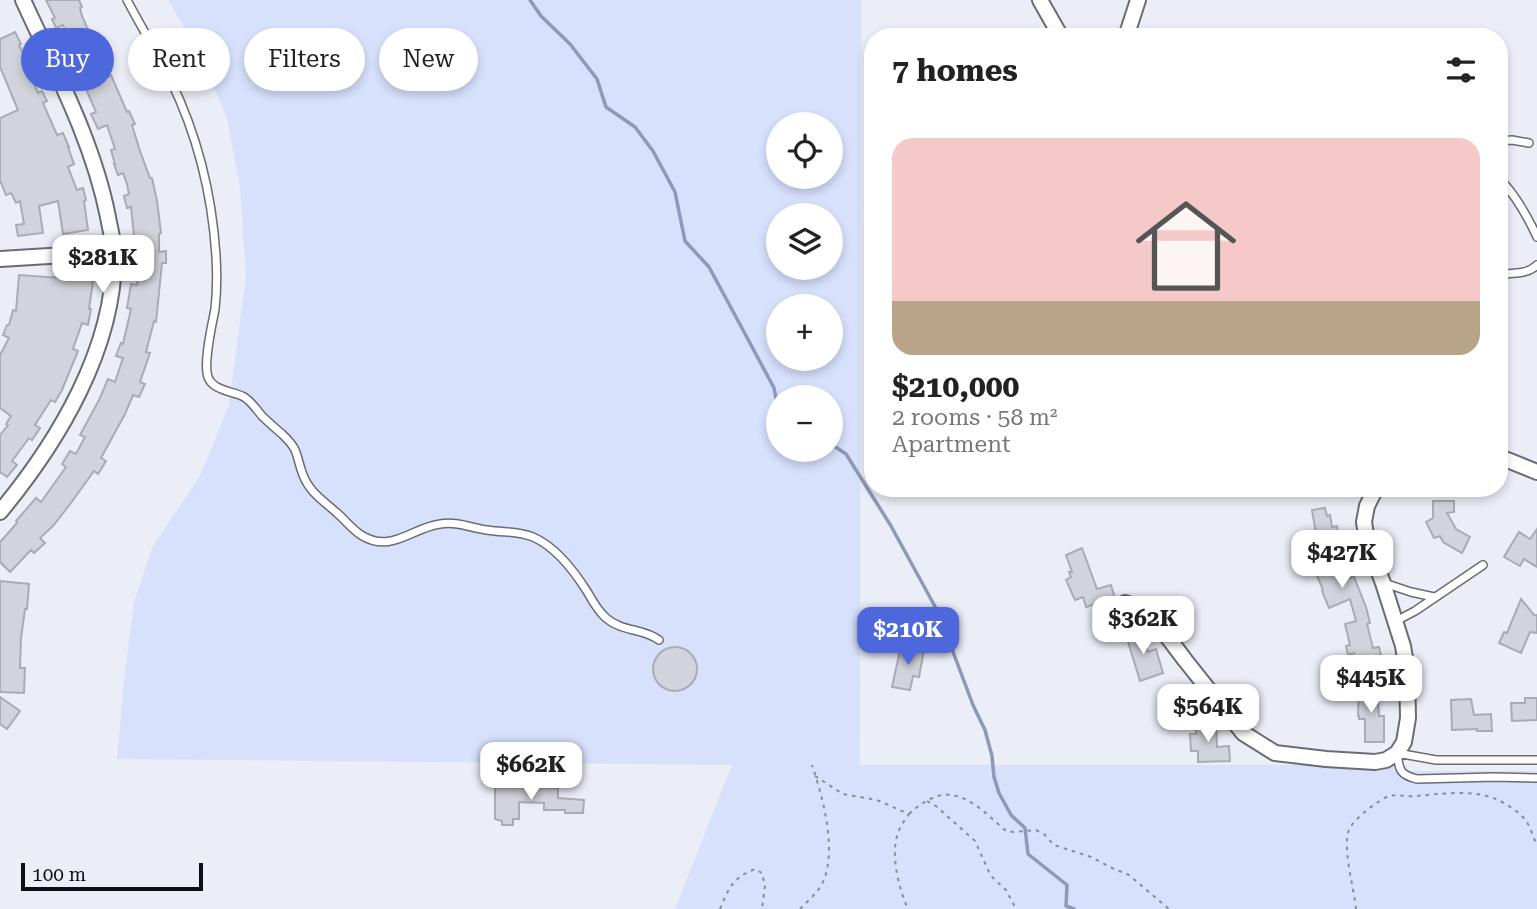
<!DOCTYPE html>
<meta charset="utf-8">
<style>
body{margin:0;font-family:"Roboto Serif",serif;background:#f2f2f2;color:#222;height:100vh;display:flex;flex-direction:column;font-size:26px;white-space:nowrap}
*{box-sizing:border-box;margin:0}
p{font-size:23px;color:#767676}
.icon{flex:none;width:38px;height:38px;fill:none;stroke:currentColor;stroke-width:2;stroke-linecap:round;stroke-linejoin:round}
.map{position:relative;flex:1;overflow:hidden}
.sheet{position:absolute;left:864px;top:28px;width:644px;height:469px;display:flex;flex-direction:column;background:#fff;border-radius:28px;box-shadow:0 4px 10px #0003}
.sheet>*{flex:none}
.hud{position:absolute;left:21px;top:28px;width:665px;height:63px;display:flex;gap:14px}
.controls{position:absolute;left:766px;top:112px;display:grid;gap:14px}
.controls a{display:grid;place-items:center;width:77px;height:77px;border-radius:50%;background:#fff;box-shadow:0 4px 10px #0003;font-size:35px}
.scale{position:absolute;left:21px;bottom:18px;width:182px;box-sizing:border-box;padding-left:7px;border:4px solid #0f1013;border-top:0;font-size:19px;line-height:24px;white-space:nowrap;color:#0f1013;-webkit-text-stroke:5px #ebeef7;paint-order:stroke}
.price{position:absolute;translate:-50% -60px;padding:0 16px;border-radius:14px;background:#fff;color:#222;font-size:23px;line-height:46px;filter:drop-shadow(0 2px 4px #0008)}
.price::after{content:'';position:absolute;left:50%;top:42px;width:21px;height:16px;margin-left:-10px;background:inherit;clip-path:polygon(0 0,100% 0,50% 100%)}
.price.current{background:#4d67dc;color:#fff}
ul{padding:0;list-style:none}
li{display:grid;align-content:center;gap:14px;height:371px;padding:0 28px}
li+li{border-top:2px solid #e0e0e0}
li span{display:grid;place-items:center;height:217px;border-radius:21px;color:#555}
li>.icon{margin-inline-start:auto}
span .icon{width:126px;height:126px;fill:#fffc;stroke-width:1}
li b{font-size:30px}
h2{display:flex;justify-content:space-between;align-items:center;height:84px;padding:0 28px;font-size:30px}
.chip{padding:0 24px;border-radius:32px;background:#fff;box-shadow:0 4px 10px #0003;font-size:24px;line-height:63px}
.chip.current{background:#4d67dc;color:#fff}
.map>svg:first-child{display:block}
.green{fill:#d7e1fc;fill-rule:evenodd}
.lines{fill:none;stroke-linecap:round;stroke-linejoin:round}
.stream{stroke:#8e98b8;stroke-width:3.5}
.building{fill:#d1d4dc;stroke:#a9acb4;stroke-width:2}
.service-casing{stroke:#696c73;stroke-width:10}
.minor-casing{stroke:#696c73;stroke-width:18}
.path{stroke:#898c92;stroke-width:2;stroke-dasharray:3.5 5;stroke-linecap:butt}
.service{stroke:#fff;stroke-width:7}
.minor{stroke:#fff;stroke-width:14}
</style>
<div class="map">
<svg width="1537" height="909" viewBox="0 0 1537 909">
<rect width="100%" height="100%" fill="#ebeef7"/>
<path class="green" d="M 168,0 L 861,0 L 860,765 L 1406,765 L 1407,771 L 1537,771 L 1537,909 L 675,909 L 732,765 L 117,759 L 124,681 L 134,602 L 153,546 L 200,476 L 229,405 L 246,276 L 240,188 L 227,118 L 196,47 ZM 779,124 L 831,124 L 831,177 L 779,177 ZM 779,215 L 831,215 L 831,268 L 779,268 ZM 779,306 L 831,306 L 831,359 L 779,359 ZM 779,397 L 831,397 L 831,450 L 779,450 Z"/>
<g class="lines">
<g class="stream">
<polyline points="530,0 541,16 570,44 597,79 606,107 635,127 653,151 675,192 685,241 709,267 736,317 774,388 779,413"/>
<polyline points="831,444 846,454 891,526 938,612 973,705 985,730 992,756 994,777 999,793 1011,815 1025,828 1028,854 1067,885 1066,906 1074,909"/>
</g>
</g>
<g class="building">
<polygon points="46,0 79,0 82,7 80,8 82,16 97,50 98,49 109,76 111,75 127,112 129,111 135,124 132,125 140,151 150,178 152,178 157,201 161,233 159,234 159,252 166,251 166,263 162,263 156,322 154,321 146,352 150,353 140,382 145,384 139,397 133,395 125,414 101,458 106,461 98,474 94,471 71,503 53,526 40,538 45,543 34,553 31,550 10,572 0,562 0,542 17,523 16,521 36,498 41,502 66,467 62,464 70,451 76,454 85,437 80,435 99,400 108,379 115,382 123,358 116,356 121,343 123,344 131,309 127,308 131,284 137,285 140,254 136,254 131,207 127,208 124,196 129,194 127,184 123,173 118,175 114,164 115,164 111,150 115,149 107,125 98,129 91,114 96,112 83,82 80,83 76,72 81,70 71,43 63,25 56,28 52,19 55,18"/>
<polygon points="15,32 21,44 19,45 31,70 29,72 38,93 42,91 47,101 43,103 57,135 63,133 69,147 68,147 74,164 68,167 77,190 83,188 86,200 84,201 88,230 63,234 58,201 39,206 43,233 18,236 16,225 24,224 20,201 16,203 11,193 6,195 0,180 0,118 18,110 0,67 0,39"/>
<polygon points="62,271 94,275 89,309 91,309 88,325 82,323 73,349 78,351 62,390 55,402 51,400 35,425 40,428 32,440 29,438 12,461 17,465 7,477 0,472 0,435 8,425 6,424 11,416 0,408 0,355 9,338 3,335 7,325 9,325 13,310 16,311 19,275 61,278"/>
<polygon points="1433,501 1454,501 1454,512 1447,513 1456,529 1470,537 1462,553 1443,542 1440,536 1434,538 1426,522 1433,518"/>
<polygon points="1325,508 1327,516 1330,515 1332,527 1337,526 1339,539 1333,540 1349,578 1354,577 1366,607 1370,623 1367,624 1373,648 1379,647 1382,661 1357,666 1354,653 1348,655 1346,646 1350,645 1345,624 1356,621 1350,599 1329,608 1322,591 1323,590 1311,561 1320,557 1312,510"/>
<polygon points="1537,529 1537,567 1524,559 1520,566 1504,557 1519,532 1530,539"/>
<polygon points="1082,548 1097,589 1111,585 1115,598 1086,607 1083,597 1075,600 1066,580 1071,577 1069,572 1072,572 1066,555"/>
<polygon points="0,581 29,584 27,609 25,609 21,638 20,668 25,668 24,693 0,692"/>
<polygon points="1521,599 1534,615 1537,615 1537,633 1530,632 1521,653 1499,643 1504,632 1507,633"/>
<polygon points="1140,627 1148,652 1156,649 1163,673 1140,681 1125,632"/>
<polygon points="901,646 924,650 919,677 913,676 910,690 892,687"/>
<circle cx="675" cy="669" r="22"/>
<polygon points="1359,687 1377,687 1379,716 1384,716 1384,742 1365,742 1365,719 1359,719 1359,716 1358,716"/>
<polygon points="0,697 20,711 7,729 0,724"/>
<polygon points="1525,698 1537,698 1537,720 1512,721 1511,703 1525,703"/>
<polygon points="1471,699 1474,715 1491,714 1492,731 1477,731 1477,729 1452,730 1451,700"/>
<polygon points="1216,723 1217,747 1229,746 1230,761 1198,762 1198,751 1191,751 1190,734 1196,734 1196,724"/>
<polygon points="495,787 558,788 558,798 584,800 583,813 565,813 565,810 544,810 544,803 519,802 519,819 513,819 513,825 502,825 502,821 495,819"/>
</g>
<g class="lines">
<g class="service-casing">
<g id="service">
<path d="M 127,0 C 141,27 157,52 170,79 C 198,136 212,193 216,256 C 217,273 217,292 215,309 C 212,325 203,363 208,377 C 213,391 233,391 244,397 C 251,401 257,410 262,416 C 268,422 275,428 282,434 C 300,451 295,454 303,475 C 310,493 324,501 337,513 C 345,520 352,529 361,535 C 391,554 411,528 440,524 C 457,521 471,528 487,530 C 504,533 516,530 533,537 C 556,547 575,572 588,593 C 593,602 598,611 606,618 C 622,632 643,628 659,640"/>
<polyline points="1500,141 1512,140 1529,143"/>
<path d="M 1500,179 C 1516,196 1527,215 1537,237"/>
<path d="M 1500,274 C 1512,273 1527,275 1537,265"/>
<polyline points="1384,583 1411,592 1434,597"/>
<polyline points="1396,621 1415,611 1483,565"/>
<path d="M 1537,760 L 1436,760 L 1397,753 C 1399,770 1400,775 1417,779 L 1495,777 L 1537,778"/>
</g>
</g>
<g class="minor-casing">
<g id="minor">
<polyline points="1040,0 1061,37"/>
<polyline points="1126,37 1138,0"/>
<polyline points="0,259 114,252"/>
<polyline points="1500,457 1537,472"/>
<path d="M 0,512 C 58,442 115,348 114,254 C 114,242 110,229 108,217 C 93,141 55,70 23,0"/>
<polyline points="1125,603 1148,611 1185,660 1243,733 1275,753 1326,759 1375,762 1386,760 1397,753 1404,742 1408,718 1407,670 1403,646 1383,583 1367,541 1364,522 1367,506 1376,488"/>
</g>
</g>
<g class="path">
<path d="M 815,776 L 843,794 L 877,800 L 909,814 C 905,820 900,826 898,833 C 890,855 899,889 908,909"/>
<polyline points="927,801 936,806 975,841 989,872 993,878 1006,890 1016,909"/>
<path d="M 909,814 C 950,776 972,801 1006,831 L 1014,832 L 1036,830 L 1044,834 L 1054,845 L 1091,857 L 1112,868 L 1129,875 L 1169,909"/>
<path d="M 720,909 C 729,888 732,878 755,869 L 762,873 L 765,886 L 762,909"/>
<path d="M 800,909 C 808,901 817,893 822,884 C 838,852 823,798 812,765"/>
<path d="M 1356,909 C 1354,887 1342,848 1349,830 C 1352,820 1380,799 1389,796 C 1399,794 1406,797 1416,796 C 1441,794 1471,789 1496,799 C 1505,803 1520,812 1526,821 C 1531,828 1533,837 1537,845"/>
</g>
<use href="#service" class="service"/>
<use href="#minor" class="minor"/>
</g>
</svg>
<div class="controls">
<a><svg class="icon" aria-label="locate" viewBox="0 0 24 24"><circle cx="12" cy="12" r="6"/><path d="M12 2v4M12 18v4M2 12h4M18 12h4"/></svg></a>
<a><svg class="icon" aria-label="layers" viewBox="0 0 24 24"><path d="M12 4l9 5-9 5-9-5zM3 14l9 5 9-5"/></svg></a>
<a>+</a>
<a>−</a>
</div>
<div class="scale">100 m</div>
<b class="price" style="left:103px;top:295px">$281K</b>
<b class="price" style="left:1342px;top:590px">$427K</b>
<b class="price" style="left:1143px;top:656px">$362K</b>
<b class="price current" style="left:908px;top:667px">$210K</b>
<b class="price" style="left:1371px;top:715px">$445K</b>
<b class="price" style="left:1208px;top:744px">$564K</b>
<b class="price" style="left:531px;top:802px">$662K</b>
<div class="hud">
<a class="chip current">Buy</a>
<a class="chip">Rent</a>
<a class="chip">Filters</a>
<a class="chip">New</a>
</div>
<section class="sheet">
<h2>7 homes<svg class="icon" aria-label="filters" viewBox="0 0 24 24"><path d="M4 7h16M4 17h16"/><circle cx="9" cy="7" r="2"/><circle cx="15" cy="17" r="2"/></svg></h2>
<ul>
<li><span style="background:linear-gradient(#f6c9c9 75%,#b9a48a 0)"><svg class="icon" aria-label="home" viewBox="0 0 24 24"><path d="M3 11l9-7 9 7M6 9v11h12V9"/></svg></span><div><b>$210,000</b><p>2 rooms · 58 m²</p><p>Apartment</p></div></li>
</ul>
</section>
</div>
